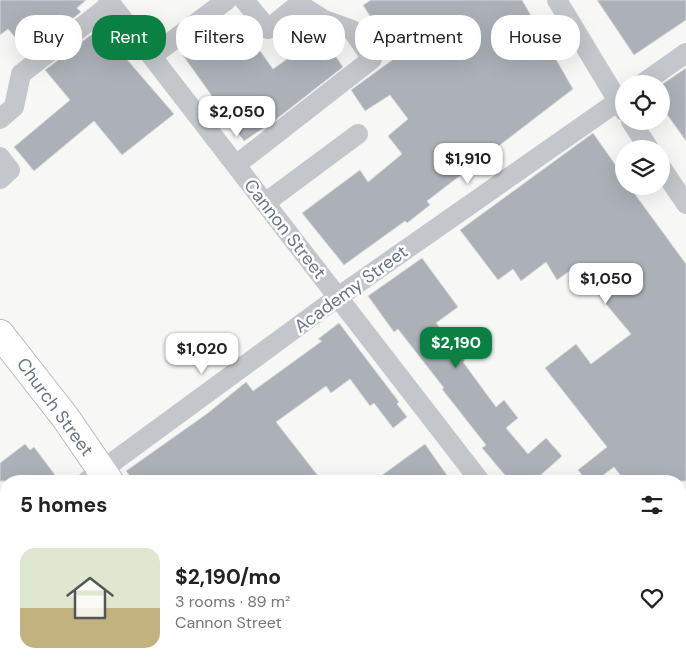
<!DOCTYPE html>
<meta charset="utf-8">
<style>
body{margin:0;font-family:"DM Sans",sans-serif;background:#f2f2f2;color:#222;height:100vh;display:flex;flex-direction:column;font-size:19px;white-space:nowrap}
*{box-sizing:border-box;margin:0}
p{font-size:16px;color:#767676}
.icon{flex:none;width:28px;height:28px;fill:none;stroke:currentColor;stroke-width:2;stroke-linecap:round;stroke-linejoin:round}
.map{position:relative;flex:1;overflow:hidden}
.drawer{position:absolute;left:0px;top:475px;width:686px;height:195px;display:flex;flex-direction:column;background:#fff;border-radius:20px 20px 0 0;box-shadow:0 5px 20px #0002}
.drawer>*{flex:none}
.hud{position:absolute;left:15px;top:15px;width:656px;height:45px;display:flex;gap:10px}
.controls{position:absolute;left:615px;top:75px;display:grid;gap:10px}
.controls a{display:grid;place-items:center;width:55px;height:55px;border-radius:50%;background:#fff;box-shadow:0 5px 20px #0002;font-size:25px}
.price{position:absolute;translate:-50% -42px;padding:0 11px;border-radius:10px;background:#fff;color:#222;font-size:16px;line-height:32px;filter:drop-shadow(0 1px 2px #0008)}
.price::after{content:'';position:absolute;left:50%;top:30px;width:15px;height:11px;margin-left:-8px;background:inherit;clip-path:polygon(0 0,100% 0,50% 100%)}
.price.current{background:#0b8043;color:#fff}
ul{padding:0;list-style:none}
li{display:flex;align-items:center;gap:15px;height:125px;padding:0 20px}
li span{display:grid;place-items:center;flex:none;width:140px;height:100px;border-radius:15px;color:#555}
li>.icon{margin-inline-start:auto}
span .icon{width:60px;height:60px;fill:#fffc;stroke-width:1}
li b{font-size:21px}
h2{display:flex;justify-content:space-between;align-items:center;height:60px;padding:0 20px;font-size:21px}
.chip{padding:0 18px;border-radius:20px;background:#fff;box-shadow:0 5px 20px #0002;font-size:18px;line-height:45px}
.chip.current{background:#0b8043;color:#fff}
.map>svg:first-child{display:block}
.building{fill:#abb1b7;stroke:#d9d9d7}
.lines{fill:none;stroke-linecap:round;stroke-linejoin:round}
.highway-casing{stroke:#b6b9bc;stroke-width:30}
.minor{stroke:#c3c6ca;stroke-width:20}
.highway{stroke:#fff;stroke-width:28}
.labels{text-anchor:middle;stroke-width:5;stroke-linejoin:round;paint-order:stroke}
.street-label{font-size:18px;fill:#697583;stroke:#fff}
</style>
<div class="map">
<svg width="686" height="670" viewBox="0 0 686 670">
<rect width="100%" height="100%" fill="#f7f7f5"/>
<g class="building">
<polygon points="0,0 86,0 77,8 81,12 30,52 24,44 23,46 8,29 0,35"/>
<polygon points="371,0 522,0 573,89 427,201 430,205 407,223 405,221 344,265 302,213 360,170 368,182 402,154 388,136 408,119 390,95 365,111 351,90 395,58 391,57 370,23 373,21 363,5"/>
<polygon points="597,0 686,0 686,20 634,55"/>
<polygon points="221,26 231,40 245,30 273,69 321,35 343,67 274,121 244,141 182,54"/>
<polygon points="96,31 119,60 124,56 174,114 122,155 94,121 34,171 14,147 70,100 45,70"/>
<polygon points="686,68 686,141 661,106 661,85"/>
<polygon points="593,133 624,177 624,186 629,186 686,264 686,481 625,481 614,467 595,481 587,481 578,470 607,447 545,368 576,344 591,364 631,334 575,267 557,280 546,262 521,281 513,269 498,280 460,230"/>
<polygon points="422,258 458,307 436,323 465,360 463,362 496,407 504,400 518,418 506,428 528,454 546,438 562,456 534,481 510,481 482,448 486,445 442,389 444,388 398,329 394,332 368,296"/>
<polygon points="339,323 399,402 397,404 407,417 393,428 374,403 370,406 350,379 331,393 326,386 276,422 322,481 134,481 126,471 208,413 246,382 253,391 322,341 318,339"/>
<polygon points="25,444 30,450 34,447 55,475 47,481 0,481 0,463"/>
<polygon points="425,444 451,481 374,481"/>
</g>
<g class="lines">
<g class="highway-casing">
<g id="highway">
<polyline points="0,334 65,417 109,481"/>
<polyline points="226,664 230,670"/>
</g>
</g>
<g class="minor">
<polyline points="108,0 480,481"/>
<polyline points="557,0 624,111"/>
<polyline points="152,56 227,0"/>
<polyline points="642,84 686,53"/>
<polyline points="0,119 14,107 21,74 111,4"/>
<polyline points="631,121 649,149"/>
<polyline points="0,157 10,170 0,179"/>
<polyline points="236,165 372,59 352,30 324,20 299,4 268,29 244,0"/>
<polyline points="661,167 686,204"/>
<polyline points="265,203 358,134"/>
<polyline points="87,481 338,297 624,97"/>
<polyline points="0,546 6,542"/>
<polyline points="621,664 626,670"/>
<polyline points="459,670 466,664"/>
</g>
<use href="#highway" class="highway"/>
</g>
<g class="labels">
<g class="street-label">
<text transform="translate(285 229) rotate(52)" y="6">Cannon Street</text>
<text transform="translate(351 289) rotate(-36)" y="6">Academy Street</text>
<text transform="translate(55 407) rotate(54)" y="6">Church Street</text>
</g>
</g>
</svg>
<div class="controls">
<a><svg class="icon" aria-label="locate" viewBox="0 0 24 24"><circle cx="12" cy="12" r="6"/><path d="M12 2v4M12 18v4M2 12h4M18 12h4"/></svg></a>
<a><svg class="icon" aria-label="layers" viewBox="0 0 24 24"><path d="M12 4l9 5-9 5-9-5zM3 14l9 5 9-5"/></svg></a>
</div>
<b class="price" style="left:237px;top:138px">$2,050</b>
<b class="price" style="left:468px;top:185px">$1,910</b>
<b class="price" style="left:606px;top:305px">$1,050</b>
<b class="price current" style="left:456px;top:369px">$2,190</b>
<b class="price" style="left:202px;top:375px">$1,020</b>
<div class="hud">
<a class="chip">Buy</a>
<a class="chip current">Rent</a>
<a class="chip">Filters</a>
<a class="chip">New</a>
<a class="chip">Apartment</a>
<a class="chip">House</a>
</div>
<section class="drawer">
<h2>5 homes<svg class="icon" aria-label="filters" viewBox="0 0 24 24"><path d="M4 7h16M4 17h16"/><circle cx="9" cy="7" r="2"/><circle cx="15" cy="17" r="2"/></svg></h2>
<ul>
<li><span style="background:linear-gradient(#dfe7d0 60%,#c2b280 0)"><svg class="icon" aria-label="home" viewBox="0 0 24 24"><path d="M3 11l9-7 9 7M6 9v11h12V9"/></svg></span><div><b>$2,190/mo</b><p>3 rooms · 89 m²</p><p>Cannon Street</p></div><svg class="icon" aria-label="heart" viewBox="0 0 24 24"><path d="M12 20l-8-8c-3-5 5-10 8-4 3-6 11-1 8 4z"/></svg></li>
</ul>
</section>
</div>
